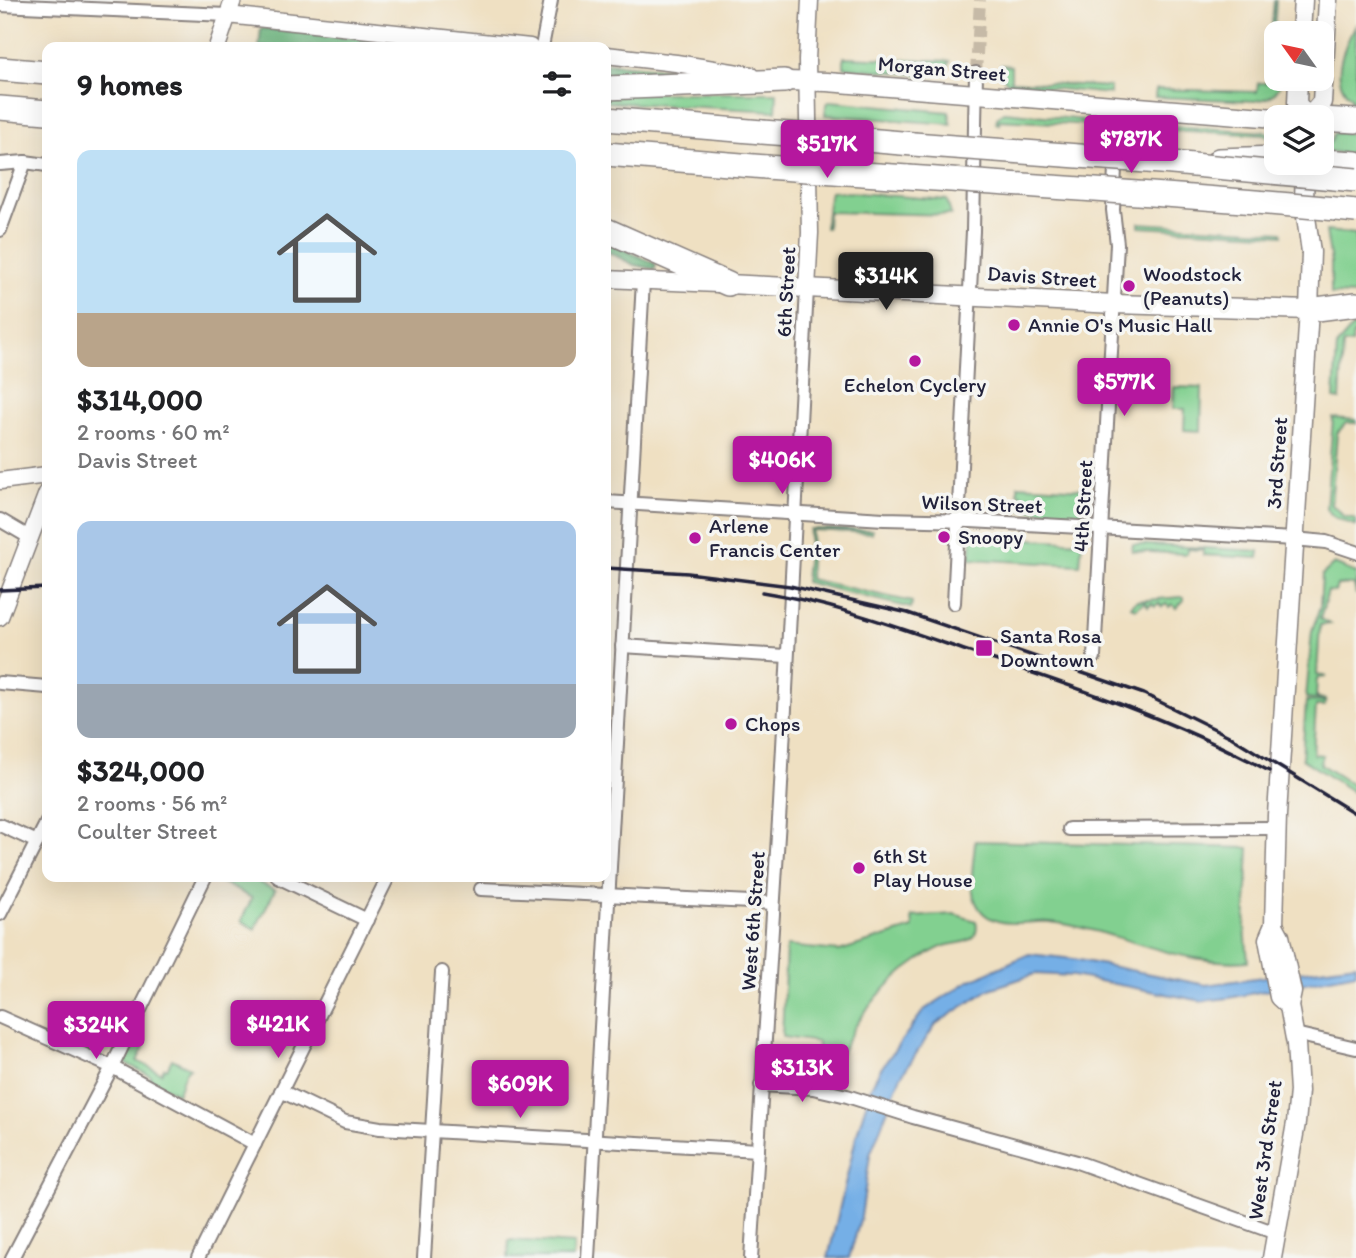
<!DOCTYPE html>
<meta charset="utf-8">
<style>
body{margin:0;font-family:Itim,sans-serif;background:#f2f2f2;color:#202124;height:100vh;display:flex;flex-direction:column;font-size:26px;white-space:nowrap}
*{box-sizing:border-box;margin:0}
p{font-size:23px;color:#757577}
.icon{flex:none;width:38px;height:38px;fill:none;stroke:currentColor;stroke-width:2;stroke-linecap:round;stroke-linejoin:round}
.map{position:relative;flex:1;overflow:hidden}
.drawer{position:absolute;left:42px;top:42px;width:569px;height:840px;display:flex;flex-direction:column;background:#fff;border-radius:14px;box-shadow:0 7px 28px #0002}
.drawer>*{flex:none}
.needle{width:46px;rotate:303deg}
.buttons{position:absolute;left:1264px;top:21px;display:grid;gap:14px}
.buttons a{display:grid;place-items:center;width:70px;height:70px;border-radius:14px;background:#fff;box-shadow:0 7px 28px #0002;font-size:35px}
.price{position:absolute;translate:-50% -60px;padding:0 16px;border-radius:7px;background:#b5179e;color:#fff;font-size:23px;line-height:46px;filter:drop-shadow(0 2px 4px #0008)}
.price::after{content:'';position:absolute;left:50%;top:42px;width:21px;height:16px;margin-left:-10px;background:inherit;clip-path:polygon(0 0,100% 0,50% 100%)}
.price.current{background:#222;color:#fff}
ul{padding:0;list-style:none}
li{display:grid;align-content:center;gap:14px;height:371px;padding:0 35px}
li span{display:grid;place-items:center;height:217px;border-radius:14px;color:#555}
li>.icon{margin-inline-start:auto}
span .icon{width:126px;height:126px;fill:#fffc;stroke-width:1}
li b{font-size:30px}
h2{display:flex;justify-content:space-between;align-items:center;height:84px;padding:0 35px;font-size:30px}
.map>svg:first-child{display:block}
.green{fill:#82d090;stroke:#527966;stroke-width:2}
.forest{fill:#69b27a;stroke:#466a5a;stroke-width:2}
.water{fill:#75afe6;stroke:#4c6890;stroke-width:2}
.lines{fill:none;stroke-linecap:round;stroke-linejoin:round}
.minor-tunnel{stroke:#c6baa7;stroke-width:12;stroke-dasharray:12 6;stroke-linecap:butt}
.minor-casing{stroke:#88817e;stroke-width:16}
.tertiary-casing{stroke:#88817e;stroke-width:19}
.secondary-casing{stroke:#88817e;stroke-width:21}
.motorway-casing{stroke:#88817e;stroke-width:26}
.minor{stroke:#fff;stroke-width:12}
.tertiary{stroke:#fff;stroke-width:16}
.secondary{stroke:#fff;stroke-width:18}
.motorway{stroke:#fff;stroke-width:23}
.rail{stroke:#22223b;stroke-width:3.5}
.motorway-bridge-casing{stroke:#88817e;stroke-width:26;stroke-linecap:butt}
.motorway-bridge{stroke:#fff;stroke-width:23}
.poi-dot{fill:#b5179e;stroke:#f6f6f2;stroke-width:2.5}
.labels{text-anchor:middle;stroke-width:7;stroke-linejoin:round;paint-order:stroke}
.street-label{font-size:21px;fill:#22223b;stroke:#f6f6f2}
.poi-label{font-size:21px;fill:#22223b;stroke:#f6f6f2;text-anchor:start}
</style>
<div class="map">
<svg width="1356" height="1258" viewBox="0 0 1356 1258">
<rect width="100%" height="100%" fill="#f6f6f2"/>
<filter id="ink" filterUnits="userSpaceOnUse"><feTurbulence type="fractalNoise" baseFrequency=".0143" numOctaves="2"/><feDisplacementMap in="SourceGraphic" scale="14" xChannelSelector="R" yChannelSelector="G"/><feConvolveMatrix kernelMatrix="1 2 1 2 8 2 1 2 1" color-interpolation-filters="sRGB"/></filter>
<filter id="wash" filterUnits="userSpaceOnUse"><feTurbulence type="fractalNoise" baseFrequency=".00686" numOctaves="4" result="noise"/><feDisplacementMap in="SourceGraphic" scale="28" xChannelSelector="R" yChannelSelector="G"/><feGaussianBlur stdDeviation="1.57" result="paint"/><feColorMatrix in="noise" values="0 0 0 0 0 0 0 0 0 0 0 0 0 0 0 0 0 1.4 0 .05"/><feComposite in="paint" operator="in"/></filter>
<g filter="url(#wash)">
<rect width="100%" height="100%" fill="#efe0c2"/>
<g class="green">
<path d="M 1274,0 L 1276,0 L 1274,33 L 1276,79 L 1282,79 C 1278,94 1270,99 1255,101 L 1155,97 L 1156,89 L 1257,92 L 1258,83 L 1267,83 Z"/>
<path d="M 1356,25 L 1356,105 L 1350,103 L 1352,98 C 1328,81 1344,45 1356,25 Z"/>
<polygon points="844,57 950,61 946,72 930,76 844,67"/>
<polygon points="1001,65 1011,66 1011,81 1110,87 1110,94 1009,84 1002,76"/>
<polygon points="606,93 777,93 776,111 606,102"/>
<polygon points="830,101 949,112 951,124 825,115 826,105"/>
<polygon points="1004,112 1094,121 1094,125 999,120 999,124 996,123 997,118"/>
<polygon points="1152,125 1265,132 1274,135 1276,142 1274,144 1270,138 1264,135 1147,129"/>
<polygon points="1334,133 1356,133 1356,155 1325,151 1326,144 1331,142"/>
<polygon points="830,191 947,200 951,215 828,212 827,228 825,228"/>
<polygon points="1139,223 1282,232 1283,235 1139,227"/>
<polygon points="1326,231 1356,234 1356,295 1331,294 1331,263"/>
<polygon points="1354,326 1356,326 1356,335 1353,335 1352,343 1343,344 1340,400 1334,399 1337,345"/>
<polygon points="1174,387 1202,388 1201,431 1184,430 1185,409 1173,409"/>
<polygon points="1333,418 1356,420 1356,423 1346,423 1337,433 1331,505 1338,509 1343,516 1356,519 1356,526 1334,517 1326,509"/>
<polygon points="1018,485 1084,489 1082,513 1020,510 1021,494 1018,494"/>
<polygon points="810,529 872,530 872,533 812,530 809,579 912,602 911,608 805,582"/>
<polygon points="972,536 1082,542 1080,565 970,559"/>
<polygon points="1133,544 1259,551 1258,558 1203,555 1203,550 1188,549 1187,554 1132,551"/>
<polygon points="1334,564 1356,573 1356,595 1354,585 1337,585 1335,592 1328,591 1320,619 1330,624 1320,625 1317,674 1327,677 1317,678 1316,697 1326,700 1306,698 1312,631 1320,607 1322,575"/>
<polygon points="1181,597 1184,597 1184,600 1176,608 1172,604 1169,607 1166,604 1162,607 1159,603 1155,606 1152,603 1148,606 1145,602 1135,609 1131,606 1136,601"/>
<polygon points="1306,701 1326,702 1324,706 1316,706 1313,754 1323,755 1320,764 1356,787 1356,794 1302,759"/>
<path d="M 975,841 L 1249,848 L 1245,927 L 1248,961 C 1179,967 1117,930 1050,922 C 1028,920 1001,930 983,913 C 965,895 974,864 975,841 Z"/>
<polygon points="221,877 248,877 275,890 255,929 241,921 252,898 219,881"/>
<path d="M 954,914 L 976,921 C 981,943 962,942 948,945 C 938,947 928,954 919,960 C 879,986 845,1032 833,1077 L 817,1072 L 818,1042 L 782,1037 L 786,946 L 839,951 L 913,928 L 912,917 Z"/>
<path d="M 137,1041 L 145,1045 L 137,1061 L 161,1073 L 164,1068 L 167,1069 L 172,1059 L 190,1068 C 181,1074 183,1084 177,1094 L 150,1080 L 151,1076 L 125,1063 Z"/>
<polygon points="509,1240 574,1244 573,1258 508,1258"/>
</g>
<g class="forest">
<polygon points="261,28 451,47 259,47"/>
<polygon points="606,63 683,70 687,75 606,74"/>
<polygon points="606,241 656,264 655,269 634,265 606,251"/>
</g>
<polygon class="water" points="1029,954 1074,959 1206,985 1356,964 1356,973 1229,998 1202,1001 1073,976 1035,974 990,989 936,1024 900,1078 870,1155 861,1217 849,1258 828,1258 856,1137 871,1087 880,1070 924,1010 969,981"/>
</g>
<g filter="url(#ink)">
<g class="lines">
<polyline class="minor-tunnel" points="976,73 980,0"/>
<g class="minor-casing">
<g id="minor">
<polyline points="0,5 227,15"/>
<polyline points="542,47 551,0"/>
<polyline points="0,164 25,162 47,165"/>
<polyline points="0,230 25,162"/>
<polyline points="606,502 884,519 970,521 1294,539 1326,542 1356,552"/>
<polyline points="0,520 29,537"/>
<polyline points="954,603 973,231 976,73"/>
<polyline points="622,646 786,656"/>
<polyline points="1094,657 1117,244 1113,210 1118,106"/>
<polyline points="0,683 47,687"/>
<polyline points="0,825 37,842"/>
<polyline points="1069,829 1277,828"/>
<polyline points="278,877 367,920"/>
<polyline points="481,889 773,903"/>
<polyline points="0,914 47,822"/>
<polyline points="0,1017 112,1067 255,1144"/>
<polyline points="1295,1034 1356,1048"/>
<polyline points="761,1085 813,1088 847,1096 913,1117 1077,1162 1276,1233"/>
<polyline points="281,1091 345,1122 380,1128 758,1150"/>
<polyline points="12,1258 112,1067 205,877"/>
<polyline points="198,1258 388,877"/>
<polyline points="424,1258 442,972"/>
<polyline points="588,1258 643,281"/>
<polyline points="751,1258 780,804 807,289"/>
</g>
</g>
<g class="tertiary-casing">
<g id="tertiary">
<polyline points="227,15 530,47"/>
<polyline points="217,47 233,0"/>
<polyline points="606,55 676,63 751,75"/>
<polyline points="606,279 718,284"/>
<polyline points="807,289 810,233 807,60 810,0"/>
<polyline points="0,481 47,475"/>
<polyline points="0,617 47,493"/>
</g>
</g>
<g class="secondary-casing">
<g id="secondary">
<polyline points="1301,33 1303,0"/>
<polyline points="1298,79 1297,103 1307,117"/>
<polyline points="784,81 827,82 1276,118"/>
<polyline points="1309,117 1322,102 1328,0"/>
<polyline points="728,284 1114,304 1309,310"/>
<polyline points="1289,1006 1279,997 1268,939 1274,925 1277,815 1309,310 1311,252 1304,203 1305,163"/>
<polyline points="1272,1258 1296,1123 1299,1091 1296,1044 1289,1006 1292,992 1280,936 1274,925"/>
</g>
</g>
<g class="motorway-casing">
<g id="motorway">
<polyline points="0,69 47,73"/>
<polyline points="606,88 784,81"/>
<polyline points="0,108 47,112"/>
<polyline points="606,119 762,132"/>
<polyline points="1321,119 1356,121"/>
<polyline points="843,138 913,144"/>
<polyline points="606,154 766,167"/>
<polyline points="1219,160 1276,158"/>
<polyline points="1321,161 1356,163"/>
<polyline points="848,173 908,177"/>
<polyline points="606,230 728,284"/>
<polyline points="1309,310 1356,304"/>
</g>
</g>
<use href="#minor" class="minor"/>
<use href="#tertiary" class="tertiary"/>
<use href="#secondary" class="secondary"/>
<use href="#motorway" class="motorway"/>
<g class="rail">
<polyline points="606,568 688,573 790,586 908,613 1144,694 1231,737 1356,814"/>
<polyline points="0,590 47,588"/>
<path d="M 762,592 C 832,603 900,628 967,651 C 1071,685 1172,719 1269,771"/>
</g>
<g class="motorway-bridge-casing">
<g id="motorway-bridge">
<polyline points="762,132 843,138"/>
<polyline points="913,144 1161,162 1356,180"/>
<polyline points="766,167 848,173"/>
<path d="M 908,177 C 1058,188 1207,196 1356,211"/>
</g>
</g>
<use href="#motorway-bridge" class="motorway-bridge"/>
</g>
</g>
<g class="poi-dot">
<circle cx="1129" cy="286" r="7"/>
<circle cx="1014" cy="325" r="7"/>
<circle cx="915" cy="361" r="7"/>
<circle cx="944" cy="537" r="7"/>
<circle cx="695" cy="538" r="7"/>
<rect x="975" y="639" width="18" height="18" rx="3.5"/>
<circle cx="731" cy="724" r="7"/>
<circle cx="859" cy="868" r="7"/>
</g>
<g class="labels">
<g class="street-label">
<text transform="translate(942 69) rotate(5)" y="7">Morgan Street</text>
<text transform="translate(1042 277) rotate(4)" y="7">Davis Street</text>
<text transform="translate(786 292) rotate(-87)" y="7">6th Street</text>
<text transform="translate(1277 463) rotate(-86)" y="7">3rd Street</text>
<text transform="translate(982 504) rotate(2)" y="7">Wilson Street</text>
<text transform="translate(1083 506) rotate(-87)" y="7">4th Street</text>
<text transform="translate(753 921) rotate(-86)" y="7">West 6th Street</text>
<text transform="translate(1265 1150) rotate(-82)" y="7">West 3rd Street</text>
</g>
<g class="poi-label">
<text x="1143" y="281">Woodstock<tspan x="1143" dy="24">(Peanuts)</tspan></text>
<text x="1028" y="332">Annie O's Music Hall</text>
<text x="915" y="392" text-anchor="middle">Echelon Cyclery</text>
<text x="709" y="533">Arlene<tspan x="709" dy="24">Francis Center</tspan></text>
<text x="958" y="544">Snoopy</text>
<text x="1000" y="643">Santa Rosa<tspan x="1000" dy="24">Downtown</tspan></text>
<text x="745" y="731">Chops</text>
<text x="873" y="863">6th St<tspan x="873" dy="24">Play House</tspan></text>
</g>
</g>
</svg>
<div class="buttons">
<a><svg class="needle" viewBox="-14 -14 28 28"><path d="M0-13l5 13h-10z" fill="#e53935"/><path d="M0 13l5-13h-10z" fill="#757577"/></svg></a>
<a><svg class="icon" aria-label="layers" viewBox="0 0 24 24"><path d="M12 4l9 5-9 5-9-5zM3 14l9 5 9-5"/></svg></a>
</div>
<b class="price" style="left:1131px;top:175px">$787K</b>
<b class="price" style="left:827px;top:180px">$517K</b>
<b class="price current" style="left:886px;top:312px">$314K</b>
<b class="price" style="left:1124px;top:418px">$577K</b>
<b class="price" style="left:782px;top:496px">$406K</b>
<b class="price" style="left:278px;top:1060px">$421K</b>
<b class="price" style="left:96px;top:1061px">$324K</b>
<b class="price" style="left:802px;top:1104px">$313K</b>
<b class="price" style="left:520px;top:1120px">$609K</b>
<section class="drawer">
<h2>9 homes<svg class="icon" aria-label="filters" viewBox="0 0 24 24"><path d="M4 7h16M4 17h16"/><circle cx="9" cy="7" r="2"/><circle cx="15" cy="17" r="2"/></svg></h2>
<ul>
<li><span style="background:linear-gradient(#bfe0f5 75%,#b9a48a 0)"><svg class="icon" aria-label="home" viewBox="0 0 24 24"><path d="M3 11l9-7 9 7M6 9v11h12V9"/></svg></span><div><b>$314,000</b><p>2 rooms · 60 m²</p><p>Davis Street</p></div></li>
<li><span style="background:linear-gradient(#a9c7e8 75%,#9aa5b1 0)"><svg class="icon" aria-label="home" viewBox="0 0 24 24"><path d="M3 11l9-7 9 7M6 9v11h12V9"/></svg></span><div><b>$324,000</b><p>2 rooms · 56 m²</p><p>Coulter Street</p></div></li>
</ul>
</section>
</div>
